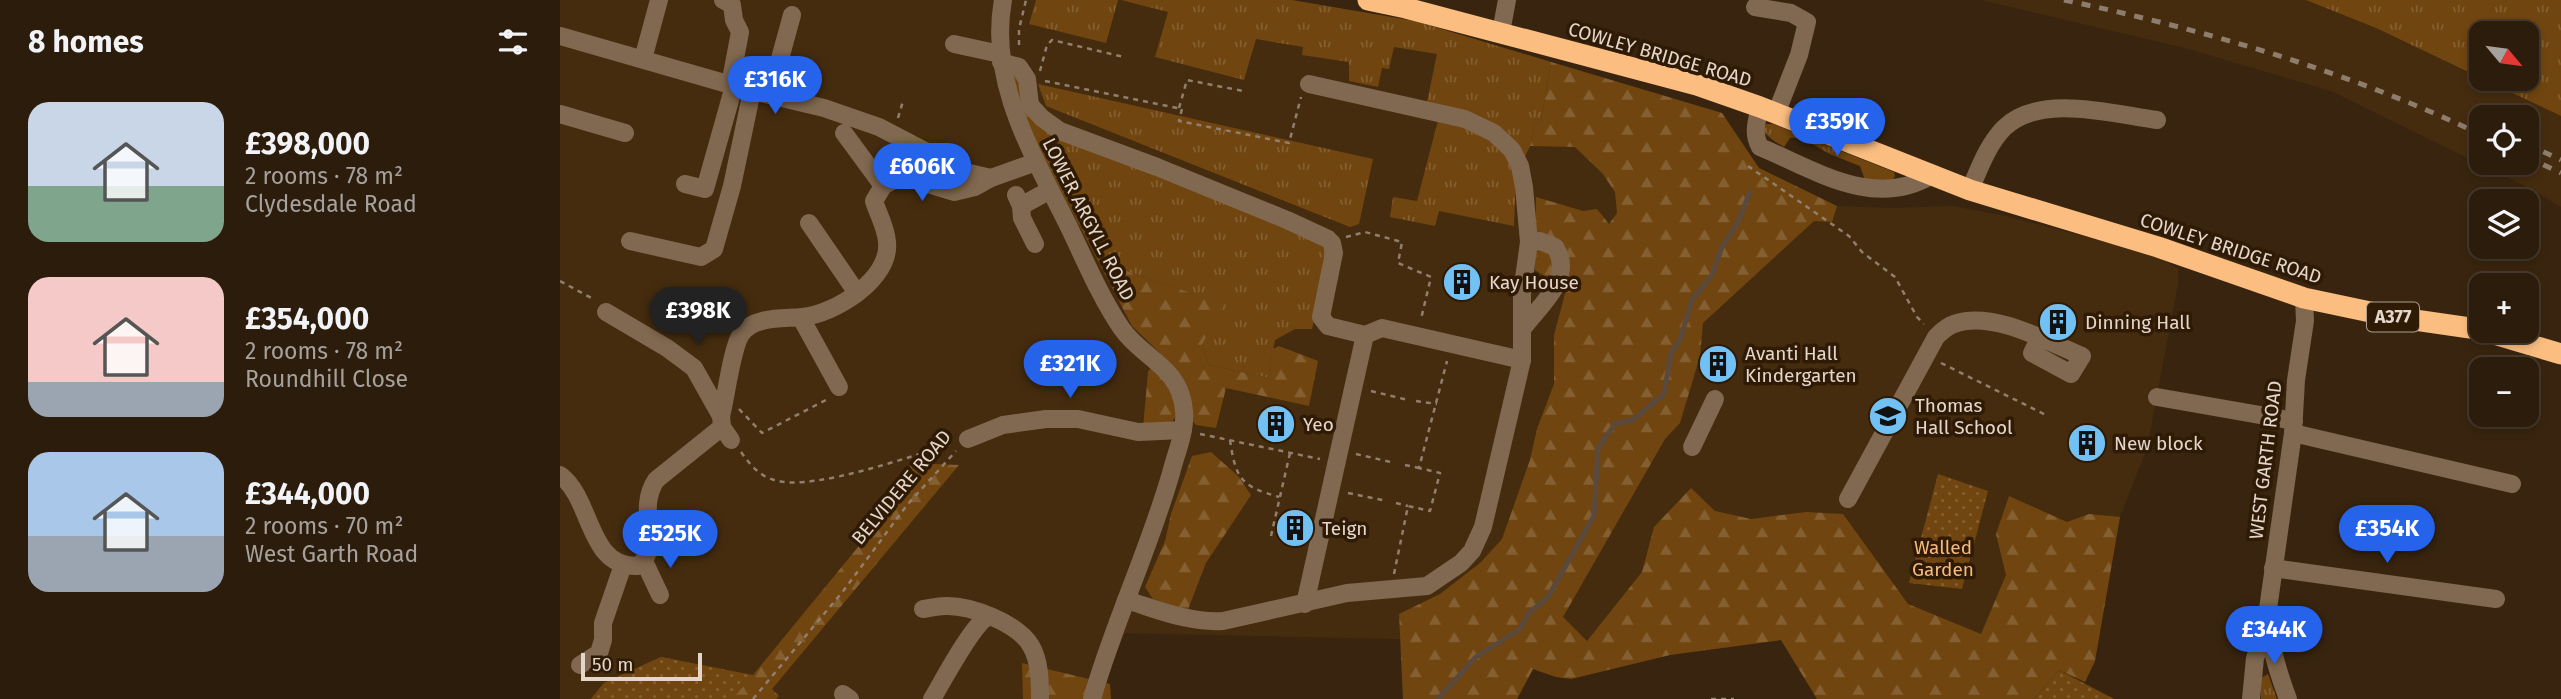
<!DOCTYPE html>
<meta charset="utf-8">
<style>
body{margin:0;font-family:"Fira Sans",sans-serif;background:#332514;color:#f1f3f6;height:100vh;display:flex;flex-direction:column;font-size:26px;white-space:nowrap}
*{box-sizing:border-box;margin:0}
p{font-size:23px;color:#a6a19d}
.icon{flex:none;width:38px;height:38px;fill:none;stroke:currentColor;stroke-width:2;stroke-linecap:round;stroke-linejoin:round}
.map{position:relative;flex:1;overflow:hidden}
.drawer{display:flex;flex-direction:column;background:#2b1c0b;width:560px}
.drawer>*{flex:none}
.needle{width:46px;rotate:119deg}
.controls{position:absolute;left:1909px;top:21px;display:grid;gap:14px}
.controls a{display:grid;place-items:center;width:70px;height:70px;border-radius:14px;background:#2b1c0b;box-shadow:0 4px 10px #0003,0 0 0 2px #473a2c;font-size:35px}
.scale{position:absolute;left:21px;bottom:18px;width:121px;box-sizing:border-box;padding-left:7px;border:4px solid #e4d6ca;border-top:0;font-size:19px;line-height:24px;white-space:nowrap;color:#e4d6ca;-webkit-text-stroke:5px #2f1b05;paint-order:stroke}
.price{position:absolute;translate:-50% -60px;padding:0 16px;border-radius:24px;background:#2563eb;color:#fff;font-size:23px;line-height:46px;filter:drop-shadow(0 2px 4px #0008)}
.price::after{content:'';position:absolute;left:50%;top:42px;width:21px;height:16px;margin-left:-10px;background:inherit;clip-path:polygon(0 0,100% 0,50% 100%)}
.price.current{background:#222;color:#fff}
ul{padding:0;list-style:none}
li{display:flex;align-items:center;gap:21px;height:175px;padding:0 28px}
li span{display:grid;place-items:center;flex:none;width:196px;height:140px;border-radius:21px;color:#555}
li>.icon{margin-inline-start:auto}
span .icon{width:84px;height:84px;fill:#fffc;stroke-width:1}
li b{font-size:30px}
h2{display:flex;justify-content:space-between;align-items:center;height:84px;padding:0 28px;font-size:30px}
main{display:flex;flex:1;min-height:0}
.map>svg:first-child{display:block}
.built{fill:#452c0f;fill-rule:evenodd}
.grass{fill:url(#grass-tufts)}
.forest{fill:url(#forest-firs)}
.park{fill:url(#park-dots)}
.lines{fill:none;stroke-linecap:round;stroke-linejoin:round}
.stream{stroke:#5a4a3d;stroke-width:5}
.path{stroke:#907f6e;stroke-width:2.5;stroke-dasharray:5 5;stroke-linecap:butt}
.minor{stroke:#816850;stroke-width:18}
.highway{stroke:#fbbe80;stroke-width:21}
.rail{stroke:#8e7d6c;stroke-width:5;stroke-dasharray:9 9;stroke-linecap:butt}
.labels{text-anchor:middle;stroke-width:7;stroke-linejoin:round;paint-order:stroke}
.shield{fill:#2f1b05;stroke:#ae9e8f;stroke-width:2}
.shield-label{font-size:18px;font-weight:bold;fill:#e4d6ca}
.street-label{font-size:19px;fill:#e4d6ca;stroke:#2f1b05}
.poi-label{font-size:19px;fill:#e4d6ca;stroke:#2f1b05;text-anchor:start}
.park-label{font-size:19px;fill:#f8ba7b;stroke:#2f1b05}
</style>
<main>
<section class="drawer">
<h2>8 homes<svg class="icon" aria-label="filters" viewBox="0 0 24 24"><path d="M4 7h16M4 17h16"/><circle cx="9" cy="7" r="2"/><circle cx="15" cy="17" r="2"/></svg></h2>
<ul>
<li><span style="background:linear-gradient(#c9d6e8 60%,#7fa58c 0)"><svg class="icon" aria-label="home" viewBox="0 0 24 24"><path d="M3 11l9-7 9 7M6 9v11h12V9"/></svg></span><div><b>£398,000</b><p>2 rooms · 78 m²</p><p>Clydesdale Road</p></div></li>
<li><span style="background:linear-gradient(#f6c9c9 75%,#9aa5b1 0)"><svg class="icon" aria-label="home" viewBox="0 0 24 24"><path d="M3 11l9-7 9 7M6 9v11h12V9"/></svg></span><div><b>£354,000</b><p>2 rooms · 78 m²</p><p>Roundhill Close</p></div></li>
<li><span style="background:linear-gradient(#a9c7e8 60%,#9aa5b1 0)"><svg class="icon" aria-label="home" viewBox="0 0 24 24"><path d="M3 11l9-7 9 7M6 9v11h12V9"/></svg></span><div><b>£344,000</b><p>2 rooms · 70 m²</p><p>West Garth Road</p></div></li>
</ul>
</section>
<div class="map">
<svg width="2001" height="699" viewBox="0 0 2001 699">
<defs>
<pattern id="grass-tufts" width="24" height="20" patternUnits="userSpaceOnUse" patternTransform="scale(1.75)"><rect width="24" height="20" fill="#70450f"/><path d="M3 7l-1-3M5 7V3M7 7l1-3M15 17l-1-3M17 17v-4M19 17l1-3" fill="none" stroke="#845f31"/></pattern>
<pattern id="forest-firs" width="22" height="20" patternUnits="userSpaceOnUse" patternTransform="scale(1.75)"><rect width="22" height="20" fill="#70450f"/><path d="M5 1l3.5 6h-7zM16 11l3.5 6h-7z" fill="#845f31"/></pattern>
<pattern id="park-dots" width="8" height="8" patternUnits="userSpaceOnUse" patternTransform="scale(1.75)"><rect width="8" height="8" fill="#70450f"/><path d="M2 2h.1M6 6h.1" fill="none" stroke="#845f31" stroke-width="1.8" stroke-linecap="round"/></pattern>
</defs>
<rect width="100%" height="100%" fill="#39250f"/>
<g class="built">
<polygon points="0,0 732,0 855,21 1162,113 1199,168 1277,206 1332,208 1393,206 1446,216 1596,255 1618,269 1618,284 1587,448 1560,517 1535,661 1525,682 1499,670 1474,699 1257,699 1221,640 1110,655 1011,679 996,677 958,664 965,642 565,633 536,699 0,699"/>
<path d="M 1421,0 L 1746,0 L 1816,28 L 2001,116 L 2001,207 L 1973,190 L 1771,91 L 1625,48 ZM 1922,117 L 1967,117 L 1967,163 L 1922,163 Z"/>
</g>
<g class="grass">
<polygon points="476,0 558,0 546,43 469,24"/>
<polygon points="561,0 732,0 855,21 991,62 981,121 974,126 970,146 956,175 954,226 879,211 875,226 830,217 833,197 857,201 882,105 867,102 877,54 834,47 829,69 822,68 818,87 789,81 789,62 742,55 743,47 696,39 684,80 595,57 608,12"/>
<polygon points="1746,0 2001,0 2001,116 1923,79 1967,79 1967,33 1922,33 1921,78 1816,28"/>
<polygon points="450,71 461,80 467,109 757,239 766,249 767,258 752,329 735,329 715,340 708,378 649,365 642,345 662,304 538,261 463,118"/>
<polygon points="478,84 813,159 799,224 790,227 486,106"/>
<path d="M 1206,124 L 1213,124 L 1334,172 L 1335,176 L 1332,182 L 1305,180 L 1300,166 C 1291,162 1281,159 1272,155 C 1258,149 1246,136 1230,138 L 1224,147 C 1216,142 1206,137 1203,128 Z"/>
<polygon points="1708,674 1717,699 1701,699 1701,678"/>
</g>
<g class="forest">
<polygon points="991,62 1162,113 1199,168 1277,206 1272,222 1254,221 1143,323 1140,356 1120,423 1105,439 1003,617 1027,641 1082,572 1094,527 1131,488 1155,511 1191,519 1246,512 1283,514 1348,604 1421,634 1446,575 1436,534 1449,496 1507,522 1529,514 1560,517 1535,661 1525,682 1499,670 1474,699 1257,699 1221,640 1110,655 1011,679 996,677 973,669 957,699 843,699 839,614 880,594 920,563 942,539 970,460 977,429 994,384 994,335 1006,290 975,270 976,197 1023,211 1037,209 1049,224 1057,213 1055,192 1043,174 1015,147 970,146 974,126 981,121"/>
<polygon points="538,261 663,304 642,345 649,365 708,378 713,349 719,346 758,361 749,406 666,388 656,428 636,425 630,418 616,416 608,428 583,428 588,372 600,353 572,326"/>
<polygon points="651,452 678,476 691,495 646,563 627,612 593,599 585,587 605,541 611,514 632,456"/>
<polygon points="351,463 399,465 212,689 219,696 216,699 31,699 44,683 101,657 193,675 344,491"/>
<polygon points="462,663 550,684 551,699 463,699"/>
</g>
<g class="park">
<polygon points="1378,474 1428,491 1402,589 1349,583"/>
<polygon points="101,657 193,676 172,699 31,699 44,683"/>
<polygon points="1499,670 1554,699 1474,699"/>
</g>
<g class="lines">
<polyline class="stream" points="878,699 916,657 960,629 969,613 988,597 1034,516 1038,448 1055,424 1073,420 1104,394 1111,353 1120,340 1132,300 1152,275 1162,247 1178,222 1190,192"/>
<g class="path">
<polyline points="459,45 459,29 466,0"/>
<polyline points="480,71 487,45 492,40 564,57"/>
<polyline points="485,81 622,109 619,121 729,143 741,97"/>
<polyline points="619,108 627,80 683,91"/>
<polyline points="338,118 343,101"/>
<polyline points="1188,166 1289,236 1302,252 1335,277 1357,317 1364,324"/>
<polyline points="786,237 805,232 842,242 838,263 871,277 861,319"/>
<polyline points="0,281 35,300"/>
<polyline points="1381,363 1488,416"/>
<polyline points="811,391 848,400"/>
<polyline points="856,401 877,404"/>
<polyline points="179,409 202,433 266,400"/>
<polyline points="640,434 760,459"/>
<path d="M 670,440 C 676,480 681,486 719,497"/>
<path d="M 181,452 C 191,466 200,477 218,481 C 256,490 351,456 392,444"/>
<polyline points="796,454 835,463"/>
<polyline points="845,465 859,468"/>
<polyline points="788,493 827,501"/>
<polyline points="836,503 848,506"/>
<polyline points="711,536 730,453"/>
<polyline points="834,574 848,506 870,511 880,473 859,468 887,361"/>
<polyline points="193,699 284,590 347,505 396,451"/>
<polyline points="1151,699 1174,699"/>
</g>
<g class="minor">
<polyline points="163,0 172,5 174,20 180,32 170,85"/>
<path d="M 443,0 C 428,82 473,154 508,225 C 525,260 540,297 562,329 C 583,359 621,367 624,411 C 626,431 616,453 611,473 C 589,550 554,622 532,699"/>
<polyline points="1195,7 1231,13 1247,22 1239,55 1216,114"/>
<polyline points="941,32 947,0"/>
<polyline points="0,36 192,91 264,108 319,127 405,172 431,178"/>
<polyline points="394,44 440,54"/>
<polyline points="83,59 99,0"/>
<polyline points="441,62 459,67 467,79 470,105 482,118 500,131 597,167 727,220 768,239 772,243 774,253 761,317 768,326 805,335 822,328 962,360"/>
<polyline points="210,95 232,15"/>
<path d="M 1200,107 C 1197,121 1192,133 1200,147 C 1255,170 1314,210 1372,175"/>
<polyline points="0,114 65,133"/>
<polyline points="284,133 323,186 341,176 394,192 415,187 431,178 476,162"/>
<polyline points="125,184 145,189 174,86"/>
<path d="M 1410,190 C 1419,169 1428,144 1444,128 C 1480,93 1552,114 1597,120"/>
<polyline points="456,195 461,206 462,218 475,244"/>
<polyline points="461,206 490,190"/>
<polyline points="249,223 297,293"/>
<polyline points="70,241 141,257 154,249 172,186 192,91"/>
<polyline points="46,312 107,348 134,368 161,416 162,427 171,440"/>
<polyline points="241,318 279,387"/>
<path d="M 963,328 C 980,305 1015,278 995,247 L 980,241 L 969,242"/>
<polyline points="1597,397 1734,421"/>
<path d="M 161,416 C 166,398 172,345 182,333 C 195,316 223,319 242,317 C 275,314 331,279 327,242 C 326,227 318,214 314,201 L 323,186"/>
<polyline points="1733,433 1952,484"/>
<polyline points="408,439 443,425 486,419 518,419 578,432 623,430"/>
<polyline points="1132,447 1155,399"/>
<path d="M 0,475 C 33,499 27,568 78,566 C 104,546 75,512 96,480 L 162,427"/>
<path d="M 1288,499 L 1376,337 C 1381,332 1387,326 1394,324 C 1432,310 1486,341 1522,356 L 1511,374 L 1472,353 L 1479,339"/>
<polyline points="84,561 100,595"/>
<polyline points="1713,568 1936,599"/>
<path d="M 566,600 C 599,610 629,623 663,621 L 787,593 L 867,586 L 901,563 L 912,551 L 923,527 L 962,360 L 962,293 L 969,242 L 964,187 L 960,166 L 952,150 L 934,133 L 905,119 L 749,84"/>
<polyline points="745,604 805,335"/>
<path d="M 363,609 C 370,608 378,606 385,606 C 410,605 458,623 471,646 C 480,661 480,682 480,699"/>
<polyline points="20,665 39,653 43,640 43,623 63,565"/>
<polyline points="283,694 290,699"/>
<path d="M 372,699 C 383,681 413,623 429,616"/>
<polyline points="1691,699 1695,658 1707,628"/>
<path d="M 1728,699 C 1717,669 1708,641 1708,609 L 1733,433 L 1736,380 L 1745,321 L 1744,298"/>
</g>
<polyline class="highway" points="808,0 846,8 1137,85 1200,107 1410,190 1598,247 1744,298 1834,317 1917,329 2001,354"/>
<g class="rail">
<path d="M 1504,0 C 1646,30 1790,72 1922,135"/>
<polyline points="1967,144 2001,160"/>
<polyline points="1967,157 2001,173"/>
</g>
</g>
<defs>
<g id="building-disc" transform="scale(2.0125)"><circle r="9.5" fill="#72c1f5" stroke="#2f1b05"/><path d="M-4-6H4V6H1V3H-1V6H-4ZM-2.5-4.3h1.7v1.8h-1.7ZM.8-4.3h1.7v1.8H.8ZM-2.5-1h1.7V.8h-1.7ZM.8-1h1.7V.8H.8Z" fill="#111"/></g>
<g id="school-disc" transform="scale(2.0125)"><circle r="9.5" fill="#72c1f5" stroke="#2f1b05"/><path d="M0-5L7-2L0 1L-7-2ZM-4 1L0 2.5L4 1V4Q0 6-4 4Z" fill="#111"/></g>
</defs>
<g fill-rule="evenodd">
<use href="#building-disc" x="902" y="282"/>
<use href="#building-disc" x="1498" y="322"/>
<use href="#building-disc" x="1158" y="364"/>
<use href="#school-disc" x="1328" y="416"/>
<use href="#building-disc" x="716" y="424"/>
<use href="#building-disc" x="1527" y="443"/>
<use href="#building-disc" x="735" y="528"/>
</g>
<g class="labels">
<rect class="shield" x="1807" y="302.5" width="52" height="29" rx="5"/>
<g class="shield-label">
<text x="1833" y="323">A377</text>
</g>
<g class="street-label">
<text transform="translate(1100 54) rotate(16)" y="7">COWLEY BRIDGE ROAD</text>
<text transform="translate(529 219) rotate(63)" y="7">LOWER ARGYLL ROAD</text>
<text transform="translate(1671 248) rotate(18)" y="7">COWLEY BRIDGE ROAD</text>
<text transform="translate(1705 460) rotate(-83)" y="7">WEST GARTH ROAD</text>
<text transform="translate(341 487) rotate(-50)" y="7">BELVIDERE ROAD</text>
</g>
<g class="poi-label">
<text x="929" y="289">Kay House</text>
<text x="1525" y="329">Dinning Hall</text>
<text x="1185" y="360">Avanti Hall<tspan x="1185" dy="22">Kindergarten</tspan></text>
<text x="1355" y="412">Thomas<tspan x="1355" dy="22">Hall School</tspan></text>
<text x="743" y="431">Yeo</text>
<text x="1554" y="450">New block</text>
<text x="762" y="535">Teign</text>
</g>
<g class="park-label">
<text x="1383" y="554">Walled<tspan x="1383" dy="22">Garden</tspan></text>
</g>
</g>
</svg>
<div class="controls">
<a><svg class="needle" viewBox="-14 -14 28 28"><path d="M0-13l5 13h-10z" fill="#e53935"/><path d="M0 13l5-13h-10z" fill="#a6a19d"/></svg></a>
<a><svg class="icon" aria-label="locate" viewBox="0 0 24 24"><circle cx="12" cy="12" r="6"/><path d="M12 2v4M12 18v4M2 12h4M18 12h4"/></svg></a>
<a><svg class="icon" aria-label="layers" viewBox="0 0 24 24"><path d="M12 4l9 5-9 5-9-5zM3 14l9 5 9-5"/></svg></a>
<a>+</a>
<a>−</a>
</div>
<div class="scale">50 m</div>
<b class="price" style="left:215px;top:116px">£316K</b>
<b class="price" style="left:1277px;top:158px">£359K</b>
<b class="price" style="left:362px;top:203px">£606K</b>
<b class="price current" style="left:138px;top:347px">£398K</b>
<b class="price" style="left:510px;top:400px">£321K</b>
<b class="price" style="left:1827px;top:565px">£354K</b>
<b class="price" style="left:110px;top:570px">£525K</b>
<b class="price" style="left:1714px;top:666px">£344K</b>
</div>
</main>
